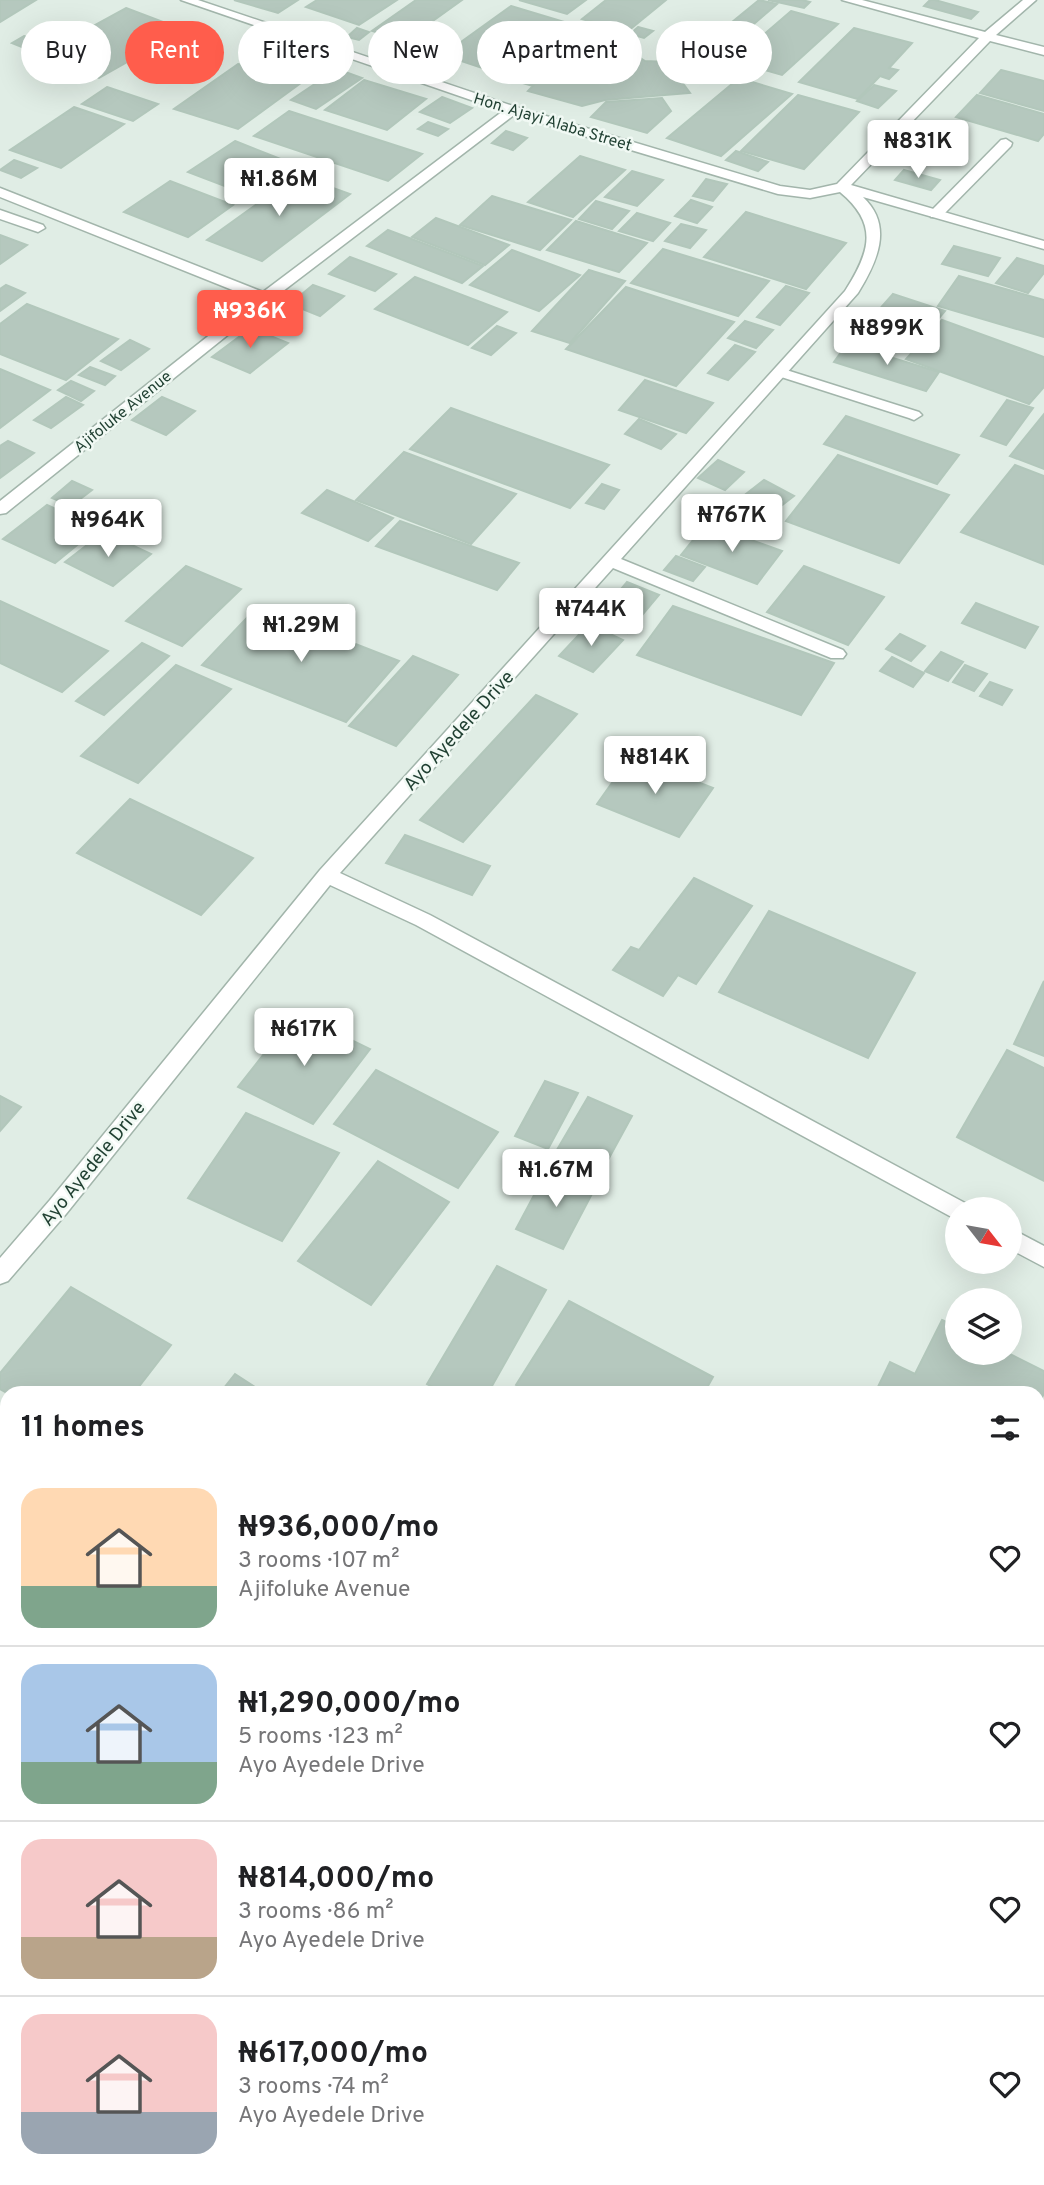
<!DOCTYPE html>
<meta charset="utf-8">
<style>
body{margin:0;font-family:Overpass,sans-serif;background:#f6f6f6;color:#202124;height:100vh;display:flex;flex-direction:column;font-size:26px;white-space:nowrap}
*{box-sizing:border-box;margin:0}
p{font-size:23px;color:#757577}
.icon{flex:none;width:38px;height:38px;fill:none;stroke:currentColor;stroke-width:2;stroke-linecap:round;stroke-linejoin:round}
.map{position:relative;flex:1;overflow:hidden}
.side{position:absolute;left:0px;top:1386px;width:1045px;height:800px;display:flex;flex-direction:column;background:#fff;border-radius:21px 21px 0 0;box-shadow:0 7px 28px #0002}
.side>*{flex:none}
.hud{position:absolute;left:21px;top:21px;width:1003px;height:63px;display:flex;gap:14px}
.needle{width:46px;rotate:121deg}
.buttons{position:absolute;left:945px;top:1197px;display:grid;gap:14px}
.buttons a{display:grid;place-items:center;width:77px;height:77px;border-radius:50%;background:#fff;box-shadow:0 7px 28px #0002;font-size:35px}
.price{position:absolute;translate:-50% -60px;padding:0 16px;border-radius:7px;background:#fff;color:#222;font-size:23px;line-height:46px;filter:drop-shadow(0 2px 4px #0008)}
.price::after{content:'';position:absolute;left:50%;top:42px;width:21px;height:16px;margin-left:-10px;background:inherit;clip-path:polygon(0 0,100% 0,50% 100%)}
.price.selected{background:#ff5d4c;color:#fff}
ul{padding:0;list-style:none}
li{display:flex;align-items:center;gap:21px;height:175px;padding:0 21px}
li+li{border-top:2px solid #e0e0e0}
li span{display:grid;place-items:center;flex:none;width:196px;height:140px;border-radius:21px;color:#555}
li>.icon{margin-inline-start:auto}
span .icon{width:84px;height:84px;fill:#fffc;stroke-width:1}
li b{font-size:30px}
h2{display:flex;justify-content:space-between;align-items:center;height:84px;padding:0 21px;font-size:30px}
.tag{padding:0 24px;border-radius:32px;background:#fff;box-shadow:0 7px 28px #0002;font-size:24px;line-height:63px}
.tag.selected{background:#ff5d4c;color:#fff}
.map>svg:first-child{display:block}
.building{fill:#b5c8be;stroke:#b2c7bb;stroke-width:2}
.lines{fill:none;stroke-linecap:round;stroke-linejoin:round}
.service-casing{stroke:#a2b5ab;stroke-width:3}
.minor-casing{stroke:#a2b5ab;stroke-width:3}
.service{fill:#fff;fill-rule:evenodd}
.minor{fill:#fff;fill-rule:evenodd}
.labels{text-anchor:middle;stroke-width:5;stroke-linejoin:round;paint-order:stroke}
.far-street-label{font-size:16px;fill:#1f3f31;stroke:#f1f9f4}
.street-label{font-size:19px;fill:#1f3f31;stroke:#f1f9f4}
</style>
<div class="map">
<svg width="1044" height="2185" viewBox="0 0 1044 2185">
<rect width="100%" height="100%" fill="#e0ede5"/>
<g class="building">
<polygon points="0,0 36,0 0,22"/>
<polygon points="234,0 298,0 278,13"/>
<polygon points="317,0 397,0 359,25 306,7"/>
<polygon points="416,0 462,0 405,41 372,31"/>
<polygon points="519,0 586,0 567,14"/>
<polygon points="606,0 666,0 627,32 582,19"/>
<polygon points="759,0 777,4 748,29 731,23"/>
<polygon points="768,0 802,0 810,2 804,8"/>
<polygon points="930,0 935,0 978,12 971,19 924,6"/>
<polygon points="511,6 564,22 497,73 443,55"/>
<polygon points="126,8 184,30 99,78 40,55"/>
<polygon points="791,11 838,24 782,75 733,61"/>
<polygon points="730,24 748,30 732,42 714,37"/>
<polygon points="572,27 612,40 645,61 667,62 690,93 605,100 582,106 528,91 533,86 506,78"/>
<polygon points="638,27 653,31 644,38 630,34"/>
<polygon points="357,28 369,32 359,40 347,37"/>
<polygon points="854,28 912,43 889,68 898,70 889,79 880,76 858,99 799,82"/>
<polygon points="24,36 47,45 34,52 12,43"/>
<polygon points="713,39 733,44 719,57 698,51"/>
<polygon points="694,52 716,59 706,68 683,61"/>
<polygon points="238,64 301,83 238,129 174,109"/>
<polygon points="337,69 362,78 316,109 291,100"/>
<polygon points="1001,70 1044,81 1044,111 980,93"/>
<polygon points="739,78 792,94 721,156 667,138"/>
<polygon points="364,80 426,99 387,130 325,110"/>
<polygon points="874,85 896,91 878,108 857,101"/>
<polygon points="107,87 158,104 133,121 82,104"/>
<polygon points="798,95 859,112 804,169 741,151"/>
<polygon points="977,95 1044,114 1044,134 1038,141 956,117"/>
<polygon points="442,97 472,108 450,123 420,112"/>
<polygon points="662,98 671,111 647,133 591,117 606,102"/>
<polygon points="74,107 124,124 61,168 10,150"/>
<polygon points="289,111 422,154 388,181 254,136"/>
<polygon points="428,122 448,129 438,136 418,129"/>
<polygon points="506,131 527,138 513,150 492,143"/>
<polygon points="235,141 301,167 256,198 188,172"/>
<polygon points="736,151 768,162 758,171 726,160"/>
<polygon points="580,156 625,170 573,217 528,202"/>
<polygon points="14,160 37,168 21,178 0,170"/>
<polygon points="904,170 940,180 931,190 895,180"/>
<polygon points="632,171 663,180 637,206 605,197"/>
<polygon points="297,175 350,194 262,261 207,240"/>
<polygon points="706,179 727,184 713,201 693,196"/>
<polygon points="170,181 233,205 188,237 124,212"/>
<polygon points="492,196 571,220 540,250 460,225"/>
<polygon points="691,200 712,207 697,223 675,216"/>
<polygon points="596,201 629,211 612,229 579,219"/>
<polygon points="746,212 846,243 806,289 704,257"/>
<polygon points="637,213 670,223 653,241 619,231"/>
<polygon points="436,218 509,245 485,265 412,237"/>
<polygon points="576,221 647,243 619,272 547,250"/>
<polygon points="681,224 706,230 690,248 665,241"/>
<polygon points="388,230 483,266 462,283 367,246"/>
<polygon points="0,235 27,245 0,264"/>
<polygon points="954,246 1000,258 988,276 942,264"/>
<polygon points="663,249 769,281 738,316 631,283"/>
<polygon points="512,250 580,275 539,311 470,285"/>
<polygon points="350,257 396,274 375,291 329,274"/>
<polygon points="1017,258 1044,266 1044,273 1028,293 996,283"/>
<polygon points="589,270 625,281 570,343 532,331"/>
<polygon points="959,276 1044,300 1044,337 938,306"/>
<polygon points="415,277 507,312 468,345 375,309"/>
<polygon points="6,285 25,293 0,311 0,289"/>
<polygon points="313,285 344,296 320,316 290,304"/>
<polygon points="786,286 809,293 780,325 757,317"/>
<polygon points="626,287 734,322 676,386 566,349"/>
<polygon points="893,294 945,311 922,338 869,321"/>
<polygon points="27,304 118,339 66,380 0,354 0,324"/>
<polygon points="942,320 1044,357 1044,387 1029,404 906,359"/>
<polygon points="745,321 773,330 756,348 728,338"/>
<polygon points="497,326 516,333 491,355 472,348"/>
<polygon points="251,328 288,343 250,373 212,357"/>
<polygon points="879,331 904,339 891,354 866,346"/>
<polygon points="130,340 149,349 121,370 101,361"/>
<polygon points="847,344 939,372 926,391 834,362"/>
<polygon points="735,345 755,352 728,380 708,373"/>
<polygon points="90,367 115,376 105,385 79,375"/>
<polygon points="0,369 50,390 0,428"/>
<polygon points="645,380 713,403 686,433 619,410"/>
<polygon points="71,381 94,391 81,401 58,390"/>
<polygon points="66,397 83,405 51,428 34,420"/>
<polygon points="162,397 195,411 166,435 132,420"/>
<polygon points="1007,400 1033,408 1006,445 981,436"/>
<polygon points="451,408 609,465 570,508 410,449"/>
<polygon points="1044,414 1044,469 1010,456"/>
<polygon points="846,416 959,455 937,484 824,444"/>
<polygon points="639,419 676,434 661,449 625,434"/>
<polygon points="8,441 34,453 0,478 0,446"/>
<polygon points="404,452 516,494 471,544 356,500"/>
<polygon points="838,455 949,495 899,563 786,521"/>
<polygon points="718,460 744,472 725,490 698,478"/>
<polygon points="1015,465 1044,476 1043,564 961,532"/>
<polygon points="764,480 794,496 772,513 742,497"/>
<polygon points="72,481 92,490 71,506 52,498"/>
<polygon points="602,484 619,490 604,509 586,503"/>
<polygon points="327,490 393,518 368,541 302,513"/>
<polygon points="47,505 98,528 55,563 3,539"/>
<polygon points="400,521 519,563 497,590 376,546"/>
<polygon points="706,524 782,551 757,584 681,555"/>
<polygon points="104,532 151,554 113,586 65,562"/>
<polygon points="676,556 705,567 693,581 664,570"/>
<polygon points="186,566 241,589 182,646 126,621"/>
<polygon points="804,566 884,597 848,645 767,612"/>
<polygon points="627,582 659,595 627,633 595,620"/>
<polygon points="0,601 108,651 62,692 0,663"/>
<polygon points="976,603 1038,627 1025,648 962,623"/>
<polygon points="258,606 399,661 346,722 202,665"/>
<polygon points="673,606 834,663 801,715 637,655"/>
<polygon points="589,624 623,640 593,672 559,656"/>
<polygon points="900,634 925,646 911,661 886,649"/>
<polygon points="142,643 169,656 104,715 76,701"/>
<polygon points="941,652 963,662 948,681 925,671"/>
<polygon points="413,656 458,675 396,746 349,726"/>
<polygon points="892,657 924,673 913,687 880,671"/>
<polygon points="176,665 231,689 138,783 81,756"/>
<polygon points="965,665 987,674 974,691 953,682"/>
<polygon points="990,682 1012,690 1002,705 980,696"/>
<polygon points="536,695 577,714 463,842 420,820"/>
<polygon points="631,756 713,788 679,837 597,804"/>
<polygon points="130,799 253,858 201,915 77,853"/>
<polygon points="405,835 490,866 472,895 386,863"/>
<polygon points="694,878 752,906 696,984 678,975 663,996 613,970 631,947 639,950"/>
<polygon points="769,911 915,973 868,1058 719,992"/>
<polygon points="1044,981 1044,1056 1014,1044"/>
<polygon points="296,1013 370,1049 313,1124 238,1087"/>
<polygon points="1007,1050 1044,1068 1044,1181 957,1137"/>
<polygon points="376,1070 498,1132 458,1188 334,1124"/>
<polygon points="545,1081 578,1093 548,1149 515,1136"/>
<polygon points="0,1096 21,1107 0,1131"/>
<polygon points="588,1097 632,1116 597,1180 551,1160"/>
<polygon points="246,1113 339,1153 282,1241 188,1198"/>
<polygon points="378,1161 449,1202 371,1305 298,1261"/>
<polygon points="548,1169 595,1188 563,1249 516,1229"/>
<polygon points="497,1266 546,1290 488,1393 445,1393 427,1384"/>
<polygon points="71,1287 171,1345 134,1393 7,1393 0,1389 0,1373"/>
<polygon points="569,1301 713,1377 704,1393 529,1393 516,1385"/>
<polygon points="942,1320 957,1327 957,1353 1008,1353 1044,1371 1044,1393 1038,1407 1038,1393 875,1393 890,1362 915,1374"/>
<polygon points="235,1374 264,1393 220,1393"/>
<polygon points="0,1445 7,1449 7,1599 0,1594"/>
<polygon points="1038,1568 1044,1572 1044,1785 1038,1781"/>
<polygon points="0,1627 7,1632 7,1726 0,1721"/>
<polygon points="1038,1796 1044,1799 1044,1869 1038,1885"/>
<polygon points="1038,2129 1044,2133 1044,2185 986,2185 988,2179 1038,2179"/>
<polygon points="605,2179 676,2179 673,2185 613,2185"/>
<polygon points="693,2179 741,2179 739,2185 690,2185"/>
<polygon points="767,2179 903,2179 900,2185 765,2185"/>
</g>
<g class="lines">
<g class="service-casing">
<g id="service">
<polygon points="1006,139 1012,143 1011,146 941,217 931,217 931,211 1001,140"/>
<polygon points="0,210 43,225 45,228 38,232 0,219"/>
<polygon points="780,368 919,412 922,415 914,420 909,418 775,375 773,372 775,369"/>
<polygon points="293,2179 325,2179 323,2185 291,2185"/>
</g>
</g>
<g class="minor-casing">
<g id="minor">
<path d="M 181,0 L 198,0 L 516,107 L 780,186 L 810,190 L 837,184 L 979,38 L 842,0 L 862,0 L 985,32 L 1023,0 L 1036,0 L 996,35 L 1044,47 L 1044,55 L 990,41 L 851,185 L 1044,241 L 1044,249 L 863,197 C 894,226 877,262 858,293 L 621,559 L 843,650 L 846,654 L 843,658 L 831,658 L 613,568 L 340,873 L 430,915 L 965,1203 L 968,1209 L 957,1209 L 957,1220 L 416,925 L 330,885 L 66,1214 L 8,1281 L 0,1284 L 0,1258 L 50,1200 L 320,870 L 845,291 C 870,252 879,224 840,192 L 810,198 L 778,194 L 514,115 L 270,301 L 6,513 L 0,514 L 0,501 L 255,299 L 0,197 L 0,188 L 263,292 L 503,111 Z"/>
<polygon points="1010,1228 1044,1246 1044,1267 1010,1249"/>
<polygon points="1044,1924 1044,1965 1038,1967 1038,1926"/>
<polygon points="926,2179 956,2179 954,2185 924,2185"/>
</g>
</g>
<use href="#service" class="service"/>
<use href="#minor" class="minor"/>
</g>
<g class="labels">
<g class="far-street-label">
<text transform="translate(553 121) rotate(17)" y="6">Hon. Ajayi Alaba Street</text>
<text transform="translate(122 411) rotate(-39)" y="6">Ajifoluke Avenue</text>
</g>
<g class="street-label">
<text transform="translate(458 730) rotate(-48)" y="7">Ayo Ayedele Drive</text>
<text transform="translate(92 1163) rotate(-51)" y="7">Ayo Ayedele Drive</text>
</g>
</g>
</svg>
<div class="buttons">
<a><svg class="needle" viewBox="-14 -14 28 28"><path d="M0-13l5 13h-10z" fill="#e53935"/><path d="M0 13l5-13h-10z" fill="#757577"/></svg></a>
<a><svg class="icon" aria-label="layers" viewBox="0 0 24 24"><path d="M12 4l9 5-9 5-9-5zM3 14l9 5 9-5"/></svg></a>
</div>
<b class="price" style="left:918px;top:180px">₦831K</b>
<b class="price" style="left:279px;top:218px">₦1.86M</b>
<b class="price selected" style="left:250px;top:350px">₦936K</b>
<b class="price" style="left:887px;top:367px">₦899K</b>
<b class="price" style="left:732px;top:554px">₦767K</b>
<b class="price" style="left:108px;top:559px">₦964K</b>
<b class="price" style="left:591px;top:648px">₦744K</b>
<b class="price" style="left:301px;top:664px">₦1.29M</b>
<b class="price" style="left:655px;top:796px">₦814K</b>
<b class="price" style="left:304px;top:1068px">₦617K</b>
<b class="price" style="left:556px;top:1209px">₦1.67M</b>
<div class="hud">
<a class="tag">Buy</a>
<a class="tag selected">Rent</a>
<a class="tag">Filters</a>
<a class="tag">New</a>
<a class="tag">Apartment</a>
<a class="tag">House</a>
</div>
<section class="side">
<h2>11 homes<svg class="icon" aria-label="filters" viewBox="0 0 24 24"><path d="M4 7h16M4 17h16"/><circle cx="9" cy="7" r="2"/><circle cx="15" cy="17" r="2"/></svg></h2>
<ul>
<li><span style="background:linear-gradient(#ffd9b3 70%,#7fa58c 0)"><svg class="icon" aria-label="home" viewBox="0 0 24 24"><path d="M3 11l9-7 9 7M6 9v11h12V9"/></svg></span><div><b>₦936,000/mo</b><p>3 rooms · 107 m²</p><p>Ajifoluke Avenue</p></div><svg class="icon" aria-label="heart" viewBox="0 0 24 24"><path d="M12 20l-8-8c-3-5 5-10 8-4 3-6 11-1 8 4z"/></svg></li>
<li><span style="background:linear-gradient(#a9c7e8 70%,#7fa58c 0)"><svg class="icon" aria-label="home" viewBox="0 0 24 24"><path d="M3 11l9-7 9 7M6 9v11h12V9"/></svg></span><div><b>₦1,290,000/mo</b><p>5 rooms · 123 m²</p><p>Ayo Ayedele Drive</p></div><svg class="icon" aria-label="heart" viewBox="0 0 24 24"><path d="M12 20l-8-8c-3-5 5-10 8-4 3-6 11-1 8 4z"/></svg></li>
<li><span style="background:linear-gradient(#f6c9c9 70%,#b9a48a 0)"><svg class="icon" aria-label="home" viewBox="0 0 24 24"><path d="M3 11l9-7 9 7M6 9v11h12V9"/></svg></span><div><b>₦814,000/mo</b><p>3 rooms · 86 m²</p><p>Ayo Ayedele Drive</p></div><svg class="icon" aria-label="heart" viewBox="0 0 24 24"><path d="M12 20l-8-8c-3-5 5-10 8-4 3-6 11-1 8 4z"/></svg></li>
<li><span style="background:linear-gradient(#f6c9c9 70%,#9aa5b1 0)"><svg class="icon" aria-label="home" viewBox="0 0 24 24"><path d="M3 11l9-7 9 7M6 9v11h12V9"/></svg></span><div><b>₦617,000/mo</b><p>3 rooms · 74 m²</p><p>Ayo Ayedele Drive</p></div><svg class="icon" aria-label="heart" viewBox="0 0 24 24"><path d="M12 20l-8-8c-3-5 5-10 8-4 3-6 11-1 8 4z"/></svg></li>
</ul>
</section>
</div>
